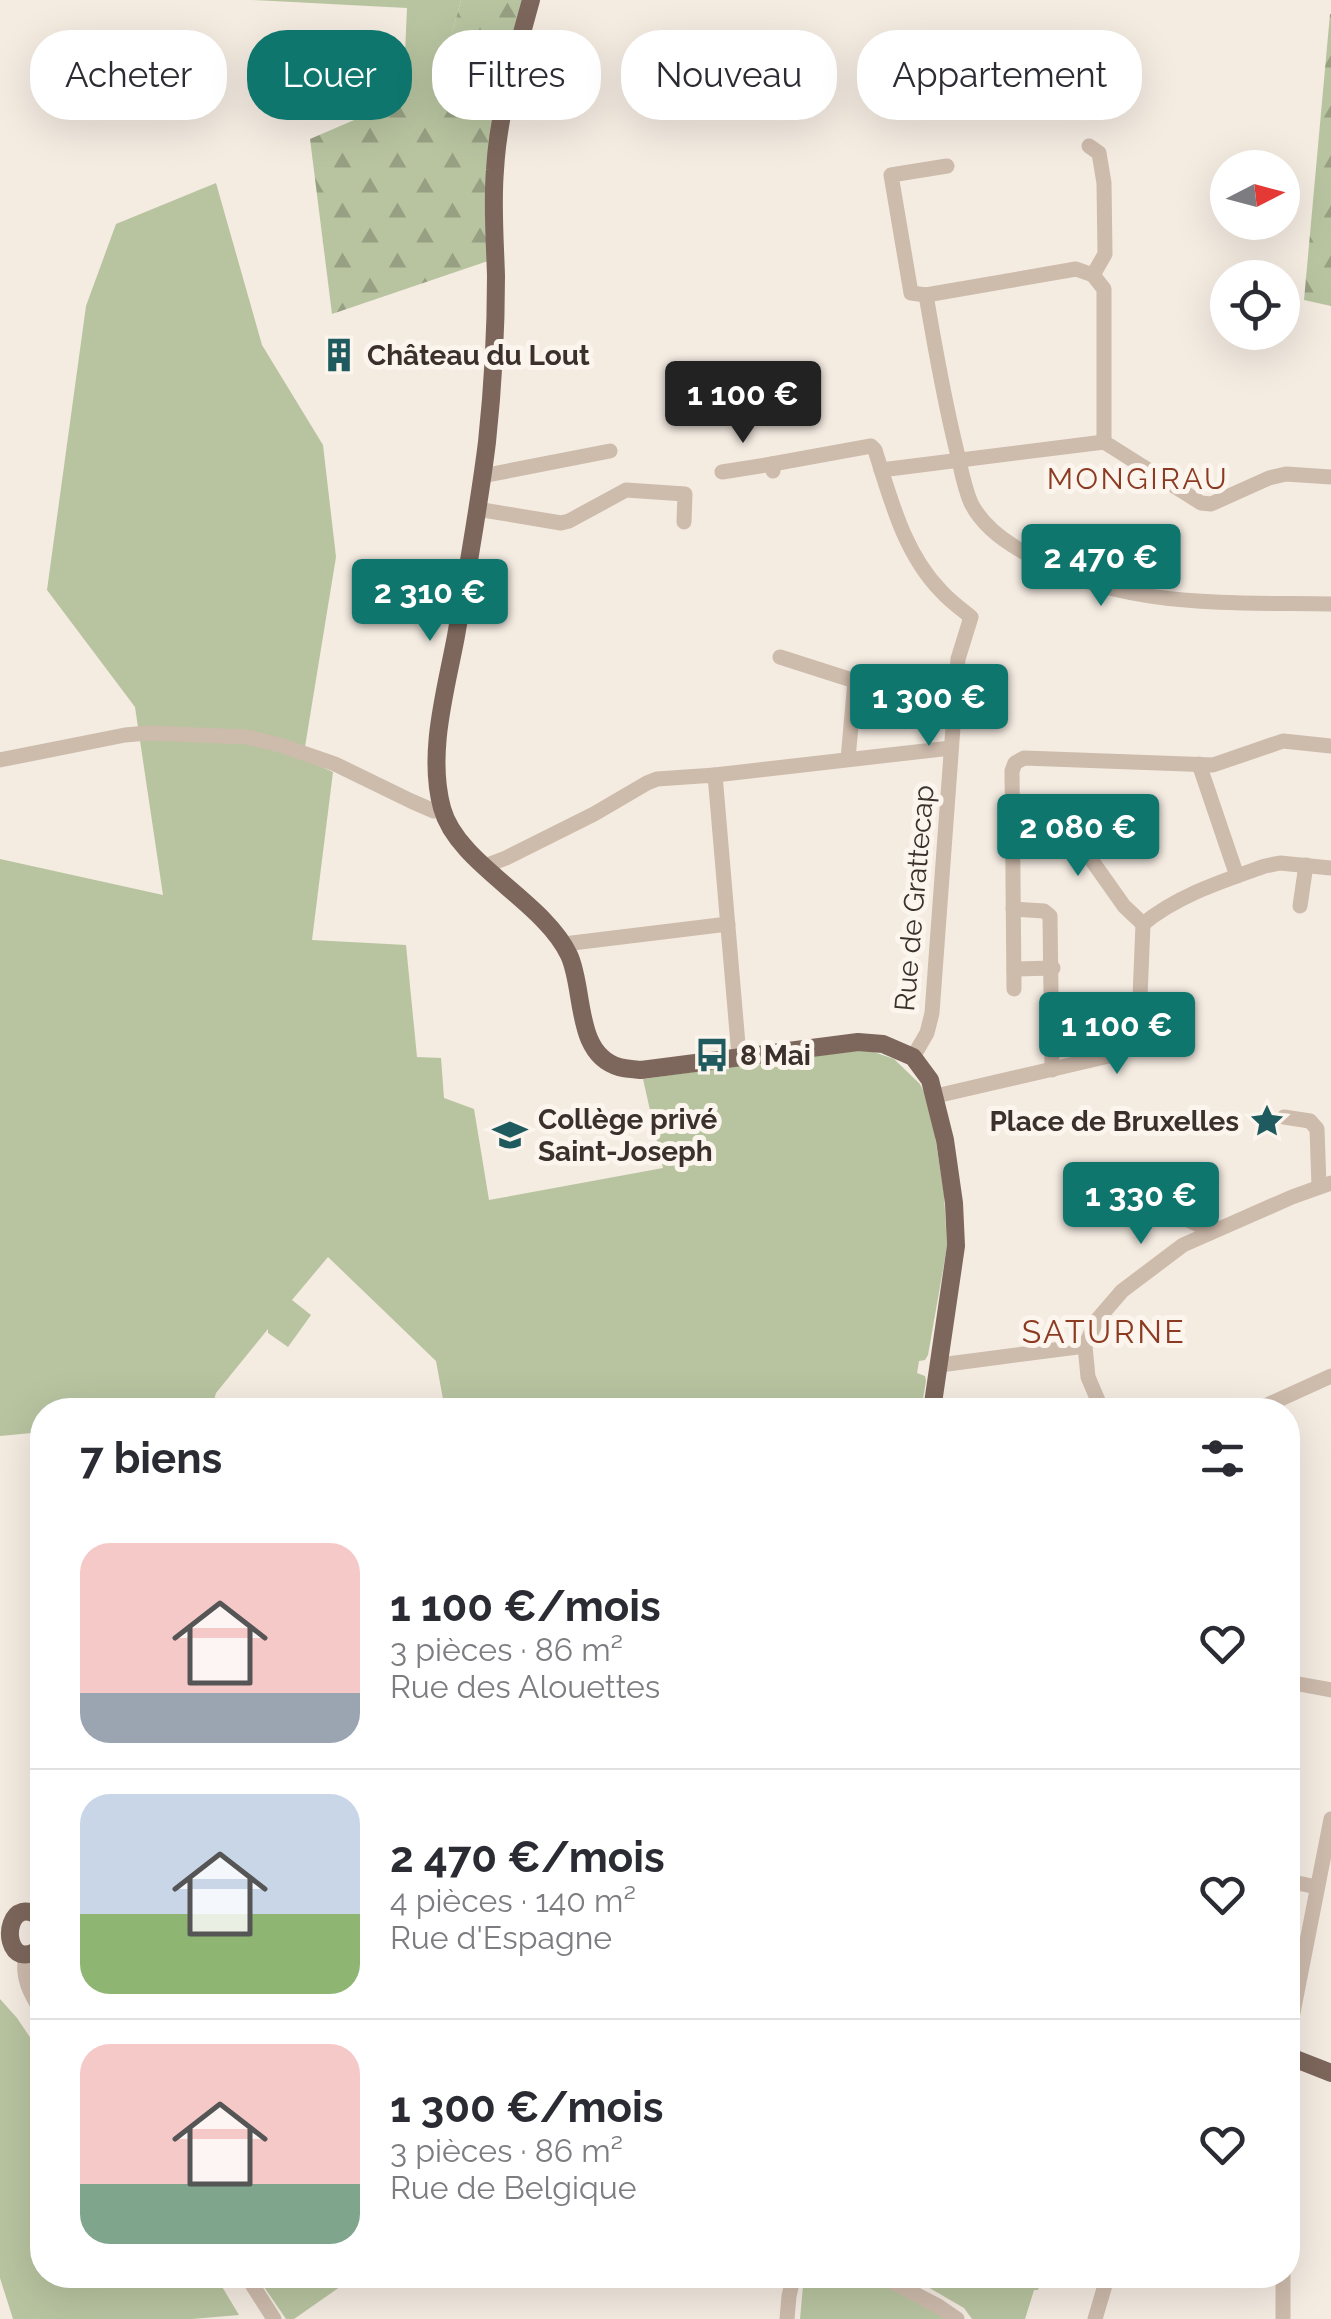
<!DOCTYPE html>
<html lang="fr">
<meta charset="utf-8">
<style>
body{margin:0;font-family:Raleway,sans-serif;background:#f2f2f3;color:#2b2b33;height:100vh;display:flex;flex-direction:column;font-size:38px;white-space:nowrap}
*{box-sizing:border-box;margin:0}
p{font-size:32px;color:#7c7c81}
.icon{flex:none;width:55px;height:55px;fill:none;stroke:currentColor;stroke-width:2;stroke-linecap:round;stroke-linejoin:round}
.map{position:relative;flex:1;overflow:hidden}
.panel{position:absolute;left:30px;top:1398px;width:1270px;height:890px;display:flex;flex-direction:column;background:#fff;border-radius:40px;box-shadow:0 10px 40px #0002}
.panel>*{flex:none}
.banner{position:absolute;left:30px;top:30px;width:1272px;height:90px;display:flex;gap:20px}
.needle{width:65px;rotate:84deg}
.buttons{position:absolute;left:1210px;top:150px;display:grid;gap:20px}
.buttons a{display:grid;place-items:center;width:90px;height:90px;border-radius:50%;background:#fff;box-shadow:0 10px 40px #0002;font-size:50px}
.price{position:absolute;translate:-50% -85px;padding:0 22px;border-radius:10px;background:#0f766e;color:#fff;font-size:32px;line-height:65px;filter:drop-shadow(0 2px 5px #0008)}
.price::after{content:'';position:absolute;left:50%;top:60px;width:30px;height:22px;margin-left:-15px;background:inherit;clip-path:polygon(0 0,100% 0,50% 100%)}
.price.on{background:#222;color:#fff}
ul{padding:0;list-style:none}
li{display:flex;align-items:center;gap:30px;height:250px;padding:0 50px}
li+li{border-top:2px solid #e1e1e2}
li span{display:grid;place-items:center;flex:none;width:280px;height:200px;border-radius:30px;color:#555}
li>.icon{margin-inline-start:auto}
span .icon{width:120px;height:120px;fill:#fffc;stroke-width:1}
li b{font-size:42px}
h2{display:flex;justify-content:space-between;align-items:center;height:120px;padding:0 50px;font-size:42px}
.chip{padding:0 35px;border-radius:40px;background:#fff;box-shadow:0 10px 40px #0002;font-size:35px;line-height:90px}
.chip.on{background:#0f766e;color:#fff}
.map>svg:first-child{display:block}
.green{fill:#b8c4a0}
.forest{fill:url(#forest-firs)}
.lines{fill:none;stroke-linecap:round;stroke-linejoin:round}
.minor{stroke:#cdbbac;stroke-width:15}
.major{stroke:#7d675c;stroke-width:18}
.labels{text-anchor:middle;stroke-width:10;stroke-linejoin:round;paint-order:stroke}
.poi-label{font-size:28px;font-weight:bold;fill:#3b302b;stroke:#fbf5ee;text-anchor:start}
.street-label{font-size:28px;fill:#3b302b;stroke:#fbf5ee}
.neighbourhood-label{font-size:30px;letter-spacing:2.5px;fill:#8c3b22;stroke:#fbf5ee}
.quarter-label{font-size:32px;letter-spacing:2.5px;fill:#8c3b22;stroke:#fbf5ee}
</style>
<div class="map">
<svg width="1331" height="2319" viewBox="0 0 1331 2319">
<defs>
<pattern id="forest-firs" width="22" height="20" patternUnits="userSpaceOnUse" patternTransform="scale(2.5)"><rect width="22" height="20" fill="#b8c4a0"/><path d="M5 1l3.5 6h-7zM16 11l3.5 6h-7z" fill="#97a083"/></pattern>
</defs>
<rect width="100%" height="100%" fill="#f4ebe1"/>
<g class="green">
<polygon points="253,0 461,0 436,94 403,99 407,8"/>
<polygon points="216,183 262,345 323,445 336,557 303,759 333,772 312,940 406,945 417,1057 441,1058 444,1098 474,1109 489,1200 663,1168 643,1079 844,1051 871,1051 894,1059 920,1084 930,1104 944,1194 947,1247 928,1355 925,1360 919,1361 917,1373 925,1376 926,1381 921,1410 445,1410 436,1361 328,1257 292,1300 311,1315 288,1347 268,1333 268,1329 216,1393 211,1410 42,1410 42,1432 0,1436 0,859 163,895 135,707 47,590 86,306 116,224"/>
<polygon points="0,1999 17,2018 42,2055 42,2275 215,2275 239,2315 192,2319 13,2319 0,2278"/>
<polygon points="256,2275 357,2275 294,2319 286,2319"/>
<polygon points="804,2275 871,2275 937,2309 951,2319 800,2319"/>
<polygon points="907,2275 935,2275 959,2288 965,2275 1043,2275 1038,2290 1034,2290 1025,2319 972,2319 964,2308"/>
</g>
<g class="forest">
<polygon points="461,0 527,0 488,261 332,314 310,139 403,99 436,93"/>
<polygon points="1330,14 1331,14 1331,306 1304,300"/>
</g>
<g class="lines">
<g class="minor">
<polyline points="1089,146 1099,153 1104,183 1105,254 1093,275"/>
<polyline points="926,295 911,293 891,175 947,166"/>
<path d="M 1104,442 L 1104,289 L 1093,275 L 1076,269 L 926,295 C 935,348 944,400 957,452 C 961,469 964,487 971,503 C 981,523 1001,539 1020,550 C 1113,610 1225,602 1331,604"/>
<polyline points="881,470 1104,442 1201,503 1211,504 1269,478 1286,474 1331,477"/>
<path d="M 773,471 L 772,464 L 871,446 L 875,450 C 891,500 904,553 941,591 C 950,601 961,609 971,617 L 958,659 L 932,1013 L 927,1033 L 913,1057"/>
<polyline points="722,472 772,464"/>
<polyline points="482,476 610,451"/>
<polyline points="477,509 561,523 569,521 626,490 685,494 684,522"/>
<polyline points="780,657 855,681 848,759"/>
<polyline points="0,760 125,735 148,733 247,737 280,745 335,764 411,801 434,811 442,809"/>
<polyline points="1199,764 1237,876"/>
<polyline points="715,775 951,748"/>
<polyline points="1013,831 1071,831 1124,906 1143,924"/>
<polyline points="485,866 506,858 594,814 647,783 657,779 715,775 739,1056"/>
<polyline points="1300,906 1306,865"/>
<polyline points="1013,909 1044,911 1050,916 1052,1070"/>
<path d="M 1143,924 C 1178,895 1223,881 1265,866 L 1280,863 L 1331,868"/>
<polyline points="564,944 728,924"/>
<polyline points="1014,969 1053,968"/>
<polyline points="1014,989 1012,771 1015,763 1024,758 1213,765 1283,741 1331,746"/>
<polyline points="936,1096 1109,1056 1132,1041 1139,1022 1143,924"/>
<polyline points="1284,1117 1310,1121 1317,1129 1319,1186"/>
<polyline points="1144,1209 1182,1217 1211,1231"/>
<polyline points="940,1365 1085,1346"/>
<polyline points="1102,1410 1088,1377 1085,1346 1097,1320 1122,1291 1183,1245 1292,1197 1331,1183"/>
<polyline points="1256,1410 1331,1376"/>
<polyline points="1288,1682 1331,1690"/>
<polyline points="1288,1881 1317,1887"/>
<path d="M 26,1954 C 21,1977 30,1993 42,2012"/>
<polyline points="1288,2038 1331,1819"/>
<polyline points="246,2275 274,2319"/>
<polyline points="879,2275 938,2306 957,2319"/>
<polyline points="1283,2275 1283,2319"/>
<polyline points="787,2319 789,2296 794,2275"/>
<polyline points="1095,2319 1108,2275"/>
</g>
<g class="major">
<path d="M 531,0 C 516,55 498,113 495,170 C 492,205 495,241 496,276 C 496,331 493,386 487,442 C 479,507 467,572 456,636 C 446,690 427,753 442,808 C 457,864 544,901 569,955 C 585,989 574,1054 619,1067 C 626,1069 634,1069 641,1070 L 858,1042 L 883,1044 L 913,1057 L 930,1080 L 945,1140 L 954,1203 L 956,1246 L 932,1410"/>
<path d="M 42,1919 C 10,1892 0,1946 21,1954 C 30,1956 36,1952 42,1946"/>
<polyline points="1288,2056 1331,2073"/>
</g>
</g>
<defs>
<g id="building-bare" transform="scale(2.7)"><path d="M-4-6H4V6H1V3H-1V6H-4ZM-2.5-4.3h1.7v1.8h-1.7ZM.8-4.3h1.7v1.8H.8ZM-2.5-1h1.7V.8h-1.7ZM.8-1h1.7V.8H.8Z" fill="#1f5a5e" stroke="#fbf5ee" stroke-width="2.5" paint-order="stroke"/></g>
<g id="bus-bare" transform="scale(2.7)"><path d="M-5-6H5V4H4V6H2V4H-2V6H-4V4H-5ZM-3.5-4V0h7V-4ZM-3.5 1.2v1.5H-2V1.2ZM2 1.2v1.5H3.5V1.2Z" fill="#1f5a5e" stroke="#fbf5ee" stroke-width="2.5" paint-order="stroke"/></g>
<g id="sight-bare" transform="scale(2.7)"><path d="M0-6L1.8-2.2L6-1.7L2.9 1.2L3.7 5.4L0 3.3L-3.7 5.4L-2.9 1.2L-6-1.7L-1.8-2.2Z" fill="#1f5a5e" stroke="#fbf5ee" stroke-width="2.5" paint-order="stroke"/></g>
<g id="school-bare" transform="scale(2.7)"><path d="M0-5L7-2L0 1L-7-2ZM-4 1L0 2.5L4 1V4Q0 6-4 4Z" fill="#1f5a5e" stroke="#fbf5ee" stroke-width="2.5" paint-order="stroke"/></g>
</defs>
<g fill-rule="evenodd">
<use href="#building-bare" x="339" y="355"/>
<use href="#bus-bare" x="712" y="1055"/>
<use href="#sight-bare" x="1267" y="1121"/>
<use href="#school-bare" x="510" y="1135"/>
</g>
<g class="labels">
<g class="poi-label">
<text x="367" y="365">Château du Lout</text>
<text x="740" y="1065">8 Mai</text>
<text x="538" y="1129">Collège privé<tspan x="538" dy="32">Saint-Joseph</tspan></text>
<text x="1239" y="1131" text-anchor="end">Place de Bruxelles</text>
</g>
<g class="street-label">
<text transform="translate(914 898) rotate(-85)" y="10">Rue de Grattecap</text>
</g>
<g class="neighbourhood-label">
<text x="1138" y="489">MONGIRAU</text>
</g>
<g class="quarter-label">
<text x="1104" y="1343">SATURNE</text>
</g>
</g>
</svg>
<div class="buttons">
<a><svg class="needle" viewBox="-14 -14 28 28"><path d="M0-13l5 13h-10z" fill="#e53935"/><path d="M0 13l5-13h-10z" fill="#7c7c81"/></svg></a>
<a><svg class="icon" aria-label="locate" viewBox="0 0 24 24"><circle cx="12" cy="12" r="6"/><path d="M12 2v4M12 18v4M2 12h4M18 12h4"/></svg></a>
</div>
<b class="price on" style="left:743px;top:446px">1 100 €</b>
<b class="price" style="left:1101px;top:609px">2 470 €</b>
<b class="price" style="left:430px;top:644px">2 310 €</b>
<b class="price" style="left:929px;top:749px">1 300 €</b>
<b class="price" style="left:1078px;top:879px">2 080 €</b>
<b class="price" style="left:1117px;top:1077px">1 100 €</b>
<b class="price" style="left:1141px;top:1247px">1 330 €</b>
<div class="banner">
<a class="chip">Acheter</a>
<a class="chip on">Louer</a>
<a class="chip">Filtres</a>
<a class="chip">Nouveau</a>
<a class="chip">Appartement</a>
</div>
<section class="panel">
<h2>7 biens<svg class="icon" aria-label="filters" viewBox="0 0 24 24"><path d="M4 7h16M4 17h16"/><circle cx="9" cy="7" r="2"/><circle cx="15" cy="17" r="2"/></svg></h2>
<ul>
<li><span style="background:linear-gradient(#f6c9c9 75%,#9aa5b1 0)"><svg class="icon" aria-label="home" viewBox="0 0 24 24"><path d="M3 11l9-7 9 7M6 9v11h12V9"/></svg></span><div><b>1 100 €/mois</b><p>3 pièces · 86 m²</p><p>Rue des Alouettes</p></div><svg class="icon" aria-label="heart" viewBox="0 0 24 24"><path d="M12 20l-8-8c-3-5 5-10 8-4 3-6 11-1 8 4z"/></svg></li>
<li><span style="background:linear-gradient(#c9d6e8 60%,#8fb573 0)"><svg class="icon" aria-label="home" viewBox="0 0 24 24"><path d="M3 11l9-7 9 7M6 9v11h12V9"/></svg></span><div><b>2 470 €/mois</b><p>4 pièces · 140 m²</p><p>Rue d'Espagne</p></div><svg class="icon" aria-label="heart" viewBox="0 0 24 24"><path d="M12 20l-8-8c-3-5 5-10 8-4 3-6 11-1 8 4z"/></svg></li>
<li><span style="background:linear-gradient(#f6c9c9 70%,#7fa58c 0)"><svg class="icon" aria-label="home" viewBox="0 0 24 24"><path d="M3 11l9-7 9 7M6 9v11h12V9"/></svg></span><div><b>1 300 €/mois</b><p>3 pièces · 86 m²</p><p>Rue de Belgique</p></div><svg class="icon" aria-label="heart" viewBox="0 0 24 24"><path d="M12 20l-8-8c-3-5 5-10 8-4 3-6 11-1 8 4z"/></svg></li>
</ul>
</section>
</div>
